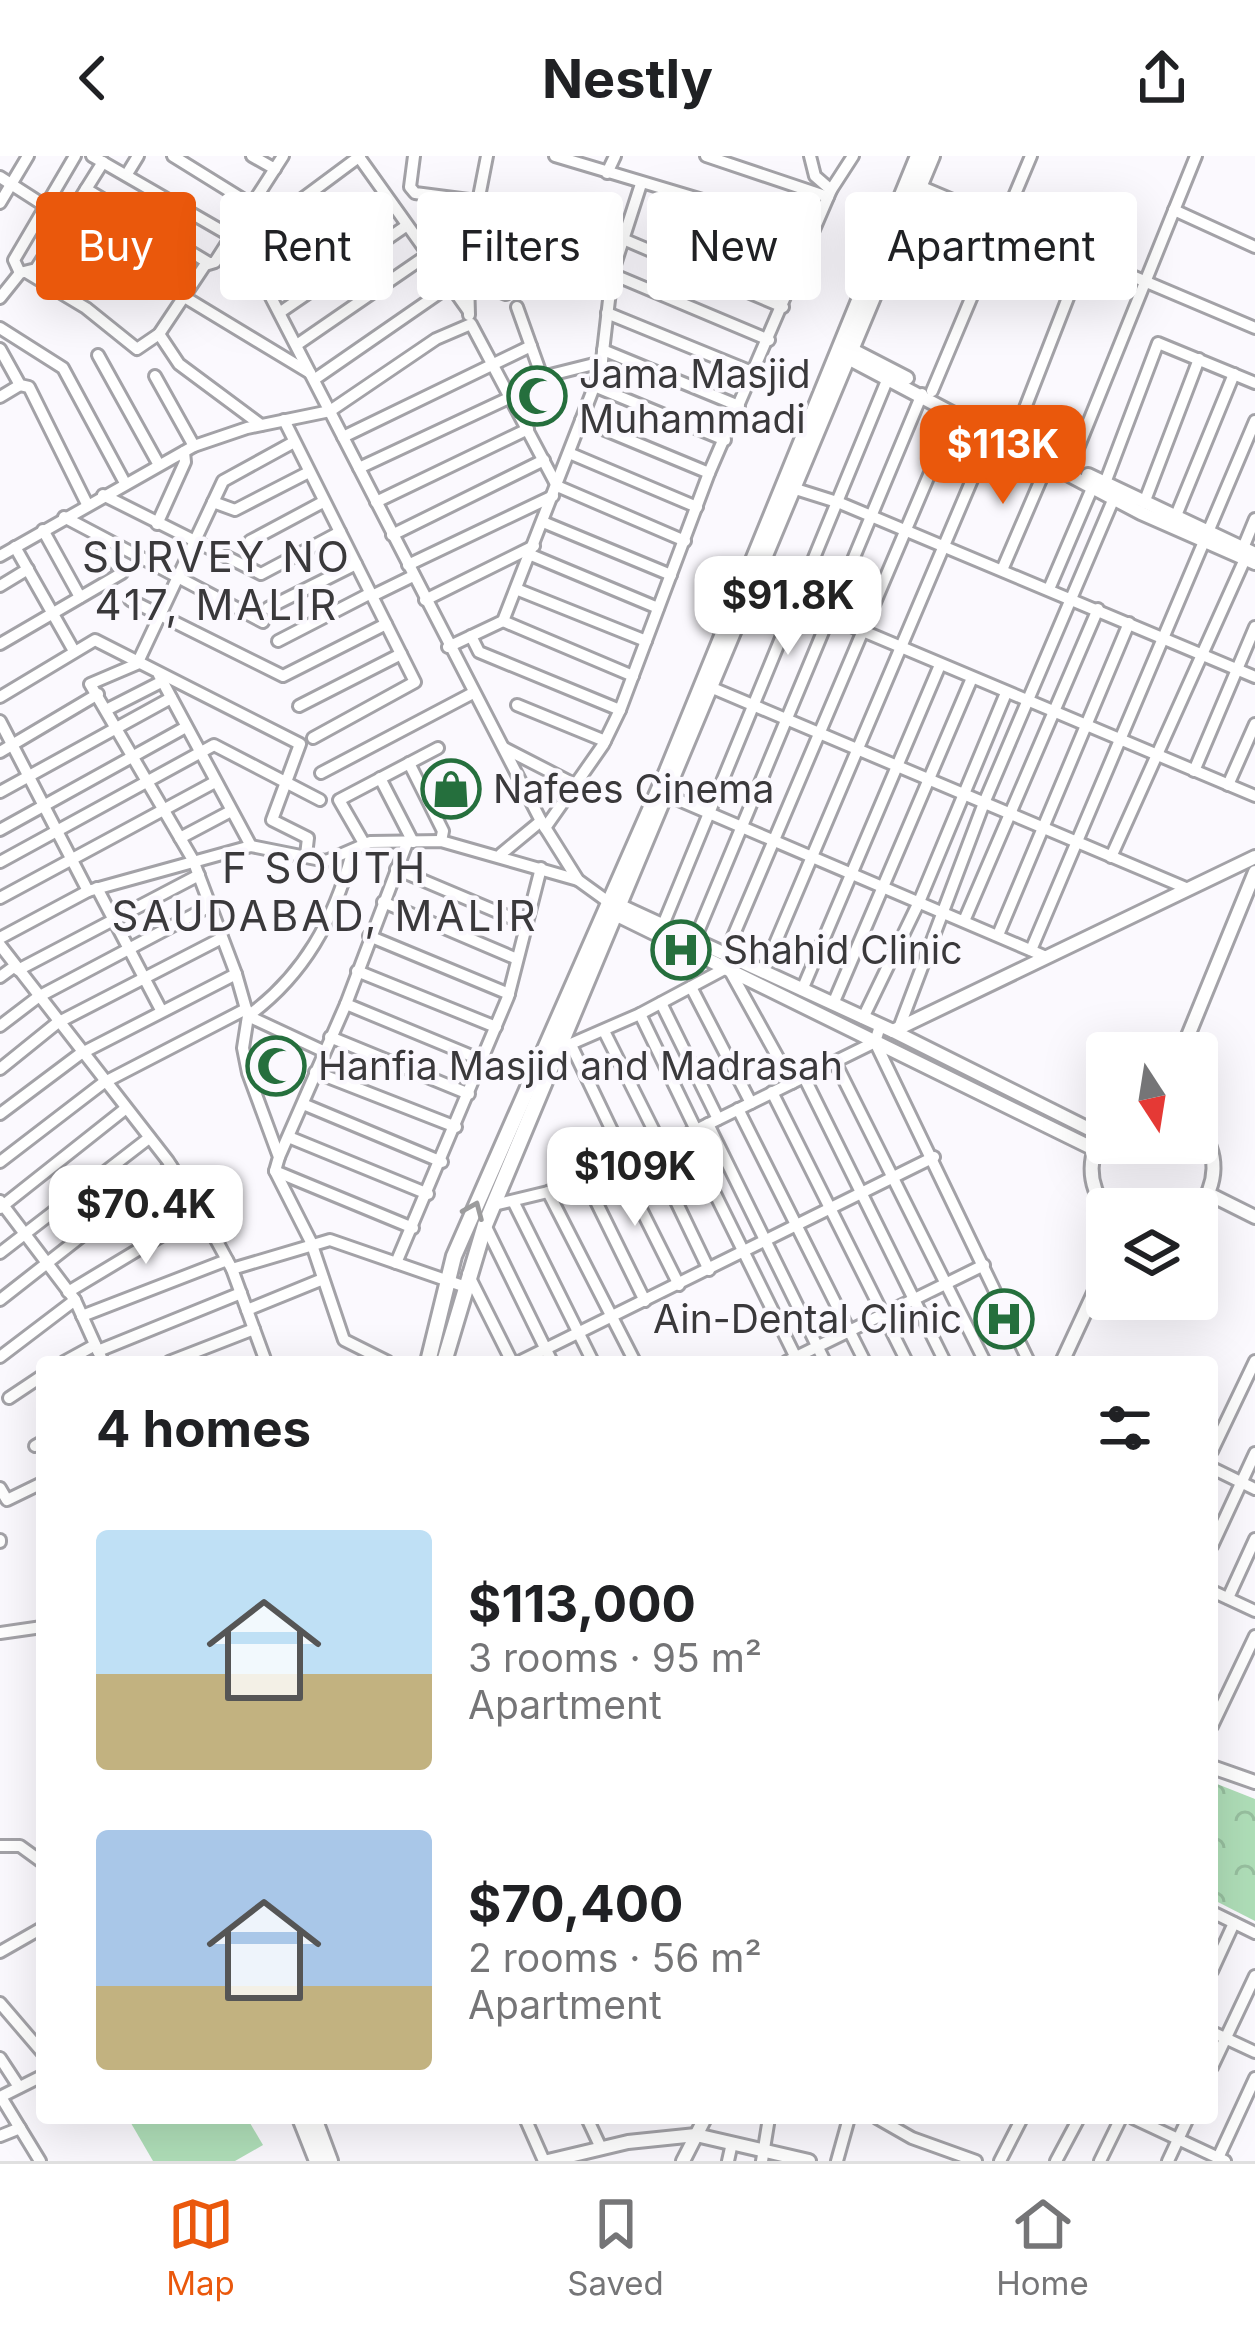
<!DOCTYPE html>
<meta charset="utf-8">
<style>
body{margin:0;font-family:Inter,sans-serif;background:#f6f6f6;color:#202124;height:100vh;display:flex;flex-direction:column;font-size:45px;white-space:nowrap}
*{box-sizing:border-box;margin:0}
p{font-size:39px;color:#757577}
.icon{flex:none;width:66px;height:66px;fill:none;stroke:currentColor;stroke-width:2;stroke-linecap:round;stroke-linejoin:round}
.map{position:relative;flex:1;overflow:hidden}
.drawer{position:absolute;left:36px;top:1200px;width:1182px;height:768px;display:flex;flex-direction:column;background:#fff;border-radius:12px;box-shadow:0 12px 48px #0002}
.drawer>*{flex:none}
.top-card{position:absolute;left:36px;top:36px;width:1185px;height:108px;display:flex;gap:24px}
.needle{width:78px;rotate:168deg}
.fabs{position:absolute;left:1086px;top:876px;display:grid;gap:24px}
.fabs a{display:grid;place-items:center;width:132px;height:132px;border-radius:12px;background:#fff;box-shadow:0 12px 48px #0002;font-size:60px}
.price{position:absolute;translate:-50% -102px;padding:0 27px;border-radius:24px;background:#fff;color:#222;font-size:39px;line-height:78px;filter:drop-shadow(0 3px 6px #0008)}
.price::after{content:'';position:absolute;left:50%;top:72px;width:36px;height:27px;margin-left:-18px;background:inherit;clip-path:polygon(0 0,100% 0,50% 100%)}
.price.on{background:#ea580c;color:#fff}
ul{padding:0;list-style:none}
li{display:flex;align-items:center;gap:36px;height:300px;padding:0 60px}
li span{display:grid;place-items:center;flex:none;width:336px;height:240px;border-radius:12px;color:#555}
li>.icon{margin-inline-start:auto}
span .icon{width:144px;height:144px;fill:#fffc;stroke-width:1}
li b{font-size:51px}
h2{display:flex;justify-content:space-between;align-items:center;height:144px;padding:0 60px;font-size:51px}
.pill{padding:0 42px;border-radius:12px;background:#fff;box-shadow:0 12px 48px #0002;font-size:42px;line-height:108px}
.pill.on{background:#ea580c;color:#fff}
header{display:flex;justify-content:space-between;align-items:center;height:156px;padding:0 60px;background:#fff;font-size:54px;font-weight:700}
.dock{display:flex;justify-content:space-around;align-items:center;height:168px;border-top:3px solid #e0e0e0;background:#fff;font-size:33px;color:#757577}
.dock a{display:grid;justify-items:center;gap:6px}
.dock .on{color:#ea580c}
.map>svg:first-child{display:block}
.park{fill:url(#park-crowns)}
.pitch{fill:#afdeb8}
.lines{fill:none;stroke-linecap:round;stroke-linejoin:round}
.minor-casing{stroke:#a3a2a7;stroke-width:16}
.tertiary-casing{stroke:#a3a2a7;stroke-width:18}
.secondary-casing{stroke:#a3a2a7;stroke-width:20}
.minor{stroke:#fff;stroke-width:10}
.tertiary{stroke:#fff;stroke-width:12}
.secondary{stroke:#fff;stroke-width:14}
.oneway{stroke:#9c9c9d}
.labels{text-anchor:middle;stroke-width:9;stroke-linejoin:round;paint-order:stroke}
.poi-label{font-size:39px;fill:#3a393b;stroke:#fbf9fe;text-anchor:start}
.neighbourhood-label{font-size:42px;letter-spacing:3px;fill:#3a393b;stroke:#fbf9fe}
</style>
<header><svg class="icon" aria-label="back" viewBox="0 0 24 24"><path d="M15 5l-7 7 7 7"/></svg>Nestly<svg class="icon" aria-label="share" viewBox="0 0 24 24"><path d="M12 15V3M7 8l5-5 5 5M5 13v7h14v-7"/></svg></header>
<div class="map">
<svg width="1255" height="2005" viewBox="0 0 1255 2005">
<defs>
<pattern id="park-crowns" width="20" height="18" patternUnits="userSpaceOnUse" patternTransform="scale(3)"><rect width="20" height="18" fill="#afdeb8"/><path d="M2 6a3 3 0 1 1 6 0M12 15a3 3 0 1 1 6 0" fill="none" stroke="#97bf9f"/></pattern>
</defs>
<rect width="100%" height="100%" fill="#fbf9fe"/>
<polygon class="park" points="1212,1626 1255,1643 1255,1765 1212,1743"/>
<polygon class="pitch" points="128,1962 247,1962 263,1989 235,2005 153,2005"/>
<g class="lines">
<g class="minor-casing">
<g id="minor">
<polyline points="92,0 243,87 541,665 578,724 607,745"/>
<polyline points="173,0 252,49"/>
<polyline points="252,0 275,13"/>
<polyline points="414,0 410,31 415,37 492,47 621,89"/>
<polyline points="555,0 813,77"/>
<polyline points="706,0 828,41"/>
<polyline points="810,0 815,20 831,34"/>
<polyline points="359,1 468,154"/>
<polyline points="607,17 615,0"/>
<polyline points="127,18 138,0"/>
<polyline points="0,21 67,64"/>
<polyline points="915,28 1255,172"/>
<polyline points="86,33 209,107"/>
<polyline points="478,46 487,0"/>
<polyline points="0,47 28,0"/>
<polyline points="1174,54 1255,91"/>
<polyline points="64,68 310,217"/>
<polyline points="442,74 504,94"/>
<polyline points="623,83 783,151"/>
<polyline points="712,83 797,116"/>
<polyline points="243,87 360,0"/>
<polyline points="26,116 86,152 137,193 159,178 205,109 215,106 283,0"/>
<polyline points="20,117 14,104 75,0"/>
<polyline points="612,118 769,184"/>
<polyline points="265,122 385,39"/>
<polyline points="468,123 506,138"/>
<polyline points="0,142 20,117 36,113 103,6"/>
<polyline points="517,151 542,221 602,206"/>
<polyline points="282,155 406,70"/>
<polyline points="607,157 754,217"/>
<polyline points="469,159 468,123 492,47"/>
<polyline points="0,172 63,212 125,327"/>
<polyline points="159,178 179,208 261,269"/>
<polyline points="298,188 426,100"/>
<polyline points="0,193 20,229 29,231 87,348"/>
<polyline points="603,194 739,250"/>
<polyline points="98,199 159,309"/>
<polyline points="155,220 194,290"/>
<polyline points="315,223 448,131"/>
<polyline points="594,230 725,284"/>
<polyline points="932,235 1031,0"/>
<polyline points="0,241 20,229"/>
<polyline points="284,264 415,526 313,582"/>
<polyline points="581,264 709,317"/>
<polyline points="343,281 531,190"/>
<polyline points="294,286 223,325 137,508 90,528 193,704 236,818 248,860 243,892 248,917 279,1001 275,1015 311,1086 344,1184 388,1206"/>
<polyline points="1011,288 1085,98"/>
<polyline points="569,297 697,351"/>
<polyline points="359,312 511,241"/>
<polyline points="1068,317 1196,0"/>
<polyline points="1105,327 1158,187 1255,227"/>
<polyline points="786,330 840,347 1255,521"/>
<polyline points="103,339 261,418 340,376"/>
<polyline points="213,346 235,354 309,316"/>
<polyline points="376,346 528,273"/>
<polyline points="1144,347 1199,203"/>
<polyline points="64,361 263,466"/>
<polyline points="1175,362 1234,218"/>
<polyline points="543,366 671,419"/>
<polyline points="157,368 185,306 184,296"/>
<polyline points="43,374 80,441"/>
<polyline points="392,379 544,304"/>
<polyline points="250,385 323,346"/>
<polyline points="15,391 74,495"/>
<polyline points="1243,392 1255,363"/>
<polyline points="531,399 658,452"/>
<polyline points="0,400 194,290 247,272 330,255 436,183 471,168 557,330 685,385"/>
<polyline points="408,409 553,340"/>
<polyline points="1002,414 1048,307"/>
<polyline points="749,427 1255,640"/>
<polyline points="0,430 28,413"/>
<polyline points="516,433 646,485"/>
<polyline points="1049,433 1093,330"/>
<polyline points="372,440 413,420"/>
<polyline points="130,444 283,520 386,468"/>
<polyline points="425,444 534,390"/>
<polyline points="268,452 356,408"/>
<polyline points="503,465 633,520"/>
<polyline points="471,480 479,496 620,554"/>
<polyline points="278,485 371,437"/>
<polyline points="0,488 122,417 101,388"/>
<polyline points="448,491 503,465 601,213 612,118 641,28"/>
<polyline points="159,519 251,690"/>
<polyline points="703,528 1186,732"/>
<polyline points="0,541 95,484 300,588 272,664 308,682 306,699"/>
<polyline points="517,549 605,585"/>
<polyline points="299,550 401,498"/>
<polyline points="108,553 163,525"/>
<polyline points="0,565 88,735"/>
<polyline points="504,592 576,629"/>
<polyline points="0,596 98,538"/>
<polyline points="409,607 443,675 441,685"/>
<polyline points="1194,615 1255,471"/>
<polyline points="321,617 473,537"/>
<polyline points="380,622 413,686"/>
<polyline points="1228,629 1255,568"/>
<polyline points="0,636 171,542"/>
<polyline points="669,640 1044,800"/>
<polyline points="545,672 603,589 620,554 709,317 831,34 853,0"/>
<polyline points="0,674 186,571"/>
<polyline points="180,682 231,655"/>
<polyline points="365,689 339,644 438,592"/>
<polyline points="501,698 541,665"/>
<polyline points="1111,701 1245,403"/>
<polyline points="0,706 214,589 320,644"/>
<polyline points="396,713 526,768"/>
<polyline points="97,732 161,854"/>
<polyline points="0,742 215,626"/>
<polyline points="383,746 517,803"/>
<polyline points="964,765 1098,453"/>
<polyline points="663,769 888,222"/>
<polyline points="998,779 1129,467"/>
<polyline points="369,780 509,838"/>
<polyline points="0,782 88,735 251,690 326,705 370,686 441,685 578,724"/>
<polyline points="695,783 922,238"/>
<polyline points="0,789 168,1005 201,1056 232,1113 266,1206"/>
<polyline points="1031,794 1255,265"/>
<polyline points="726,797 955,258"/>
<polyline points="18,814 199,719"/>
<polyline points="357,815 496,871"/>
<polyline points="730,815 792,927"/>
<polyline points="763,816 991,279"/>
<polyline points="0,821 15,810"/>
<polyline points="691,831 751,947"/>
<polyline points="802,834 940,509"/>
<polyline points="661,847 718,963"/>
<polyline points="346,848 537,927"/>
<polyline points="833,848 972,522"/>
<polyline points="640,858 696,974"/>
<polyline points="863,862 919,746 1006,537"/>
<polyline points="0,870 38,841 210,750"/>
<polyline points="880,870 875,886 1029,1206"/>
<polyline points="899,872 984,647 1114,342"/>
<polyline points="604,875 661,989"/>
<polyline points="330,881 469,938"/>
<polyline points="571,889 626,1004"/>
<polyline points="557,894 640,858 730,810"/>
<path d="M 323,895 L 248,860 C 304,819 334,764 352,697"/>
<polyline points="835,906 985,1206"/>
<polyline points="0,913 57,867 222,782"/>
<polyline points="315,916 456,971"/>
<polyline points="804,921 945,1206"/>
<polyline points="772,936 907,1206"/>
<polyline points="303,948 442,1006"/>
<polyline points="738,953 865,1206"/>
<polyline points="0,958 80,898 236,818"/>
<polyline points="708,968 825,1206"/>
<polyline points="686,979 798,1206"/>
<polyline points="291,982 428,1038"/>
<polyline points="651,993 709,1114"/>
<polyline points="279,1001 346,848 407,687"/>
<polyline points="0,1006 103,927 246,853"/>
<polyline points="618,1007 679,1129"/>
<polyline points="275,1015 413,1072"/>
<polyline points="584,1021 645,1145"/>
<polyline points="548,1036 635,1206"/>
<polyline points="0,1045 75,1144 103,1206"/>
<polyline points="513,1045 593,1206"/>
<polyline points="494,1049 548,1036 686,979 875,886"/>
<polyline points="0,1052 125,953"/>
<polyline points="485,1069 552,1206"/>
<polyline points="0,1097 149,982"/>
<polyline points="396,1107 508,841 541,712"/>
<polyline points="232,1113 330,1084 463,1130"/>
<polyline points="468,1118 512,1206"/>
<polyline points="68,1136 201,1056"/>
<polyline points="0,1144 171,1010"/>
<polyline points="247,1154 323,1123"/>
<polyline points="82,1160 227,1104"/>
<polyline points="98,1195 241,1137"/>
<polyline points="0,1201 75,1144"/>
<polyline points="64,1206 95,1189"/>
<polyline points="169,1206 254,1173"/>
<polyline points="519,1206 934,1001"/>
<polyline points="786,1206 984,1109"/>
<polyline points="9,1242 42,1220"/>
<polyline points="35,1290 42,1286"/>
<polyline points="1212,1295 1255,1205"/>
<polyline points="1212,1312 1255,1333"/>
<polyline points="0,1332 7,1344 42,1327"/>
<polyline points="0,1384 0,1386"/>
<polyline points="1212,1390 1255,1297"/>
<polyline points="1212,1435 1255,1455"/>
<polyline points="1228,1442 1255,1383"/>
<polyline points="0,1477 42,1471"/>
<polyline points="1212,1570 1255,1480"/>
<polyline points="0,1690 20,1690 42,1706"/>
<polyline points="1212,1756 1255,1777"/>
<polyline points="0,1796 42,1772"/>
<polyline points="1212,1815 1234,1767"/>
<polyline points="0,1847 42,1896"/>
<polyline points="1212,1876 1255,1896"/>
<polyline points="0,1902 19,1931"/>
<polyline points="1212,1911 1255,1820"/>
<polyline points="0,1941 42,1920"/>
<polyline points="1,1941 40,2005"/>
<polyline points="525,1962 544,2005"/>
<polyline points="587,1962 601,1992"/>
<polyline points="877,1962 912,1982 976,2005"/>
<polyline points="1133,1962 1225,2005"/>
<polyline points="0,1980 20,1972"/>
<polyline points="1218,2002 1255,1922"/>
<polyline points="728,2005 732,1987"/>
<polyline points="762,2005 769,1962"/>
<polyline points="837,2005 849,1962"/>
<polyline points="1000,2005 1022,1962"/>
<polyline points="1056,2005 1079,1962"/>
<polyline points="1100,2005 1121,1962"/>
<polyline points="1168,2005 1188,1962"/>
</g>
</g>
<g class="tertiary-casing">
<g id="tertiary">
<polyline points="845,190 907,222"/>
<polyline points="844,200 1141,357 1255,407"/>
<polyline points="1088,319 1255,398"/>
<polyline points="614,747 893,875 1101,979"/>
<polyline points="611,756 1094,993"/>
<polyline points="893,875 1255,701"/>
<polyline points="1181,897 1255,716"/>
<path d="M 1197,970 C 1220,997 1218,1028 1197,1055"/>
<path d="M 1107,971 C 1087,997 1086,1028 1107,1054"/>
<polyline points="1209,1038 1255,1061"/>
<polyline points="1062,1206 1107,1109"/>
<polyline points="1212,1611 1255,1626"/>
<polyline points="548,2005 628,1986 696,1979 809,2005"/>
<polyline points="683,2005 705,1962"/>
</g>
</g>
<g class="secondary-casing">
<g id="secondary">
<polyline points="428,1206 454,1100 667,615 918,0"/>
<polyline points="444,1206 485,1069 932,0"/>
<polyline points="300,1962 317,2005"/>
<polyline points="314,1962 330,2005"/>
</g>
</g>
<use href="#minor" class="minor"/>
<use href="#tertiary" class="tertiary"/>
<use href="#secondary" class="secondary"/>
</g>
<defs><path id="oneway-chevron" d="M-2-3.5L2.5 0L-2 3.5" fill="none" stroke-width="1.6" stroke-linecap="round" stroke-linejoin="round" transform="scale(3)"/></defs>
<use class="oneway" href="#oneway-chevron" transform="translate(474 1054) rotate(-67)"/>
<defs>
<g id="mosque-ring" transform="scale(3)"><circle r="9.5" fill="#fbf9fe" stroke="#256f3d" stroke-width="1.5"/><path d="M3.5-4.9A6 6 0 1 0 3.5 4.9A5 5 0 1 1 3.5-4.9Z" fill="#256f3d"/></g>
<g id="shop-ring" transform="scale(3)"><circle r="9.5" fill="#fbf9fe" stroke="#256f3d" stroke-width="1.5"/><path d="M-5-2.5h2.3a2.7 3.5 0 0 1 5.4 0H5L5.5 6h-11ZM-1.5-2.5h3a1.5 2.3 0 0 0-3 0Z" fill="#256f3d"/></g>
<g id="hospital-ring" transform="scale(3)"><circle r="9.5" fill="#fbf9fe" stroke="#256f3d" stroke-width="1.5"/><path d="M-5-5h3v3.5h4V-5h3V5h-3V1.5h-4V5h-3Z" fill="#256f3d"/></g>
</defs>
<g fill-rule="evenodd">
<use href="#mosque-ring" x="537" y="240"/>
<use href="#shop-ring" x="451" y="633"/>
<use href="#hospital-ring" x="681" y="794"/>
<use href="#mosque-ring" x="276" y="910"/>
<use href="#hospital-ring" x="1004" y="1163"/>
</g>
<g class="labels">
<g class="poi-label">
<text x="579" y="232">Jama Masjid<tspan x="579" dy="45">Muhammadi</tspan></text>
<text x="493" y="647">Nafees Cinema</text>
<text x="723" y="808">Shahid Clinic</text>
<text x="318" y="924">Hanfia Masjid and Madrasah</text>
<text x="962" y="1177" text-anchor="end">Ain-Dental Clinic</text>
</g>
<g class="neighbourhood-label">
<text x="217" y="416">SURVEY NO<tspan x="217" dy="48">417, MALIR</tspan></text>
<text x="325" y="727">F SOUTH<tspan x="325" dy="48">SAUDABAD, MALIR</tspan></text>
</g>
</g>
</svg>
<div class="fabs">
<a><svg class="needle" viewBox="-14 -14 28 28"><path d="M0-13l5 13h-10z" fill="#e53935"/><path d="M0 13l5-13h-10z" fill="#757577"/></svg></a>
<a><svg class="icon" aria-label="layers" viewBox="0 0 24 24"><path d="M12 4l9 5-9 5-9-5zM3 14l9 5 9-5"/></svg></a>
</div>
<b class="price on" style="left:1003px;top:351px">$113K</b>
<b class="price" style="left:788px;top:502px">$91.8K</b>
<b class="price" style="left:635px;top:1073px">$109K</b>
<b class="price" style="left:146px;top:1111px">$70.4K</b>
<div class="top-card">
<a class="pill on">Buy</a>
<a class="pill">Rent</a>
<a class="pill">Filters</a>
<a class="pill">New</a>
<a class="pill">Apartment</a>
</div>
<section class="drawer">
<h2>4 homes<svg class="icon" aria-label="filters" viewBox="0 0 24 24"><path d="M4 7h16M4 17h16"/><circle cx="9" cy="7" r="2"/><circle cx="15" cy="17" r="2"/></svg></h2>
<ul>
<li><span style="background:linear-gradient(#bfe0f5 60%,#c2b280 0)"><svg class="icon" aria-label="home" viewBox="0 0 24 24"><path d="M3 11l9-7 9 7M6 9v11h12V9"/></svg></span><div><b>$113,000</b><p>3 rooms · 95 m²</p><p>Apartment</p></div></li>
<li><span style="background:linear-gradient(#a9c7e8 65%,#c2b280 0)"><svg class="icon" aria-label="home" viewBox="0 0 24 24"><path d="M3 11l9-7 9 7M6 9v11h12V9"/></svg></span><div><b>$70,400</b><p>2 rooms · 56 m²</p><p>Apartment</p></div></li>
</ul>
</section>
</div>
<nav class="dock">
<a class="on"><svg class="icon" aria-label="map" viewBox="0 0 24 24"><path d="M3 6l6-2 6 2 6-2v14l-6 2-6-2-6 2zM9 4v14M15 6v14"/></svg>Map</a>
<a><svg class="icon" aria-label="saved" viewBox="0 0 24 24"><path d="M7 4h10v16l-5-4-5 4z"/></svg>Saved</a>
<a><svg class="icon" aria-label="home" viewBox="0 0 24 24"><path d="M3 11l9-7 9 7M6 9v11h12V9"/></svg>Home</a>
</nav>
